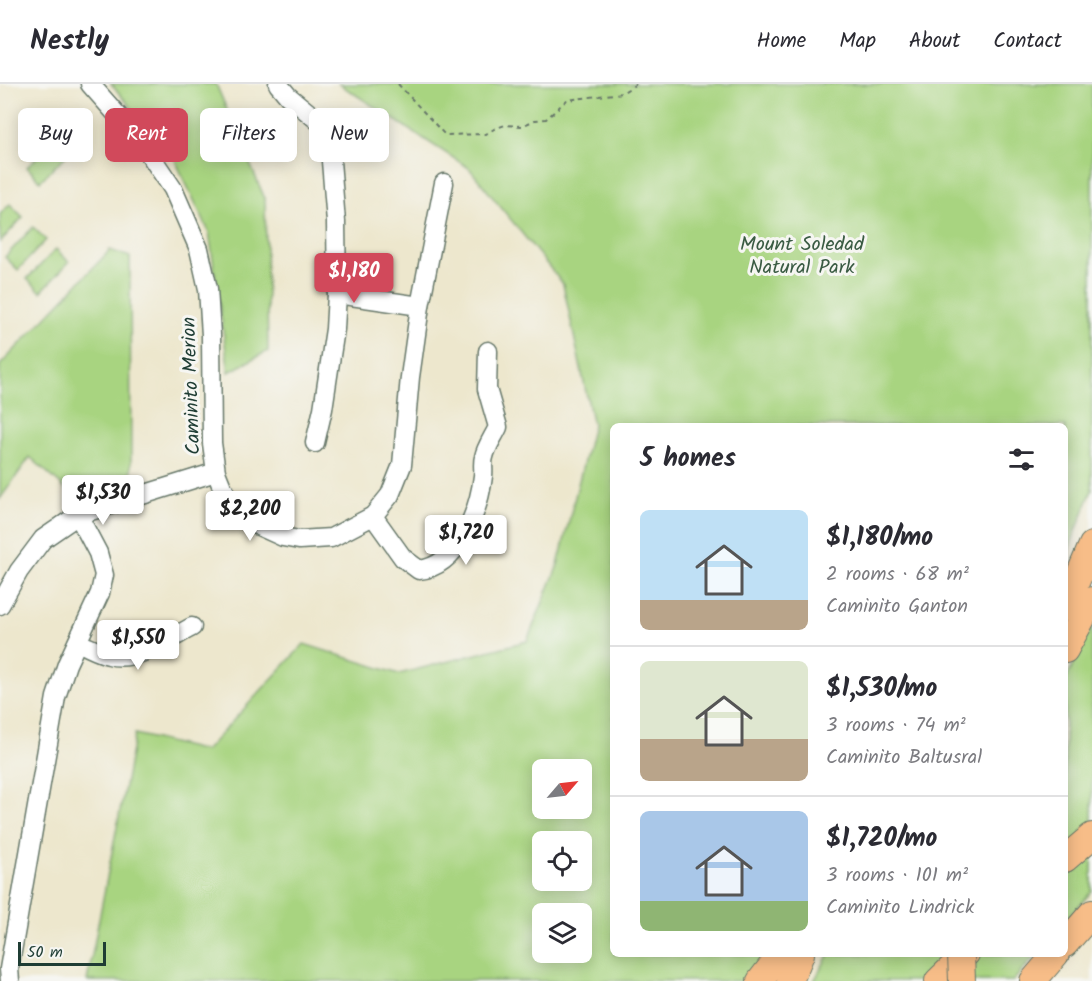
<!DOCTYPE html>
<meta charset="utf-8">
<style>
body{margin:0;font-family:Kalam,sans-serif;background:#f2f2f3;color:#2b2b33;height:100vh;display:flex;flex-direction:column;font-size:22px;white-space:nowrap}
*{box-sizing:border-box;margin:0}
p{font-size:20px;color:#7c7c81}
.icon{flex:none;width:33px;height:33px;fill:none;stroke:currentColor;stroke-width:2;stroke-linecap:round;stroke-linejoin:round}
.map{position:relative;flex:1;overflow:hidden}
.panel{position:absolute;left:610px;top:339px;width:458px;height:534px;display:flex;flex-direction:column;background:#fff;border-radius:9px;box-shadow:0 3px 15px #0003}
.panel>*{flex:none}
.banner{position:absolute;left:18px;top:24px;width:502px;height:54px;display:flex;gap:12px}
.needle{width:39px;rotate:62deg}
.tools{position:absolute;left:532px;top:675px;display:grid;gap:12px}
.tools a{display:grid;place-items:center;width:60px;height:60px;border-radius:9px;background:#fff;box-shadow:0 3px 15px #0003;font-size:30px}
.scale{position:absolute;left:18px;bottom:15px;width:88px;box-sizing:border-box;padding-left:6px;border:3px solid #1f3d34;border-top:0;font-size:16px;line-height:21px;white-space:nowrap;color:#1f3d34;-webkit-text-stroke:4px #f6f6f2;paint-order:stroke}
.price{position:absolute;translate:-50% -51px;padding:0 14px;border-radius:6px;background:#fff;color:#222;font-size:20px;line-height:39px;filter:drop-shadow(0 2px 3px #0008)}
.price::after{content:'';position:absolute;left:50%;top:36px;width:18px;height:14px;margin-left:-9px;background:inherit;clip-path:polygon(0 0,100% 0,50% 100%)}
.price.selected{background:#d1495b;color:#fff}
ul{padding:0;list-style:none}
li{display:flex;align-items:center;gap:18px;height:150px;padding:0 30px}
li+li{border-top:2px solid #e1e1e2}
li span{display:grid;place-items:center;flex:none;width:168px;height:120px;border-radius:9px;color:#555}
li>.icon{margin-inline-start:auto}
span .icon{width:72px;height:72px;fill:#fffc;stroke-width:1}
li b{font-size:26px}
h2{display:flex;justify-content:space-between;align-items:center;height:72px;padding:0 30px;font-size:26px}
.pill{padding:0 21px;border-radius:9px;background:#fff;box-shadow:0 3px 15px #0003;font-size:21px;line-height:54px}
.pill.selected{background:#d1495b;color:#fff}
header{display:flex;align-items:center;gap:36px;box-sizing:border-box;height:84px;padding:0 30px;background:#fff;border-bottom:2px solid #e1e1e2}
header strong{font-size:28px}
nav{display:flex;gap:33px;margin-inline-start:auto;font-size:21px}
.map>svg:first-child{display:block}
.green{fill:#a8d480;stroke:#64885a;stroke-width:1.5;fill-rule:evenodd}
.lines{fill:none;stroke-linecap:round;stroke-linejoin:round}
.minor-casing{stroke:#67786a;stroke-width:21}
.highway-casing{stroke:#67786a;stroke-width:28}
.path{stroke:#67786a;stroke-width:2;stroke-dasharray:4.5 4.5;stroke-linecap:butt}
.minor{stroke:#fff;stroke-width:18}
.highway{stroke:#f7bd88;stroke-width:26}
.highway-bridge-casing{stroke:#67786a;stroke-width:28;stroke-linecap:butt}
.highway-bridge{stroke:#f7bd88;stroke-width:26}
.labels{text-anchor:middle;stroke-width:6;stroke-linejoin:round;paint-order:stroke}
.park-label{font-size:20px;fill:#3a5b43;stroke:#f6f6f2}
.street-label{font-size:20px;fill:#1f3d34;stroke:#f6f6f2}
</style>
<header>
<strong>Nestly</strong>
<nav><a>Home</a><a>Map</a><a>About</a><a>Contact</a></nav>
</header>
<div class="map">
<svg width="1092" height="897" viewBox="0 0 1092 897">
<rect width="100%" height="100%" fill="#f6f6f2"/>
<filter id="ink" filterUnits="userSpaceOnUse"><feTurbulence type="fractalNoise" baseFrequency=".0167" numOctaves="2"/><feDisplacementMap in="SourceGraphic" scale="12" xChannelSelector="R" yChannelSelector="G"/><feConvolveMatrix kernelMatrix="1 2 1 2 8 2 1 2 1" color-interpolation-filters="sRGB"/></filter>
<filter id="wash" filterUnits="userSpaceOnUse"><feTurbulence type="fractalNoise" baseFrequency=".008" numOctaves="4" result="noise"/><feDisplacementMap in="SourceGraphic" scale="24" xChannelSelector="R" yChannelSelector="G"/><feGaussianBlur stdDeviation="1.35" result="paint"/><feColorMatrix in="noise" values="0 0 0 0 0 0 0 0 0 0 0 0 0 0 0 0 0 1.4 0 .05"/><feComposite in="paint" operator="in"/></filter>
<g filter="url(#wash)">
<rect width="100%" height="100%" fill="#ede7cd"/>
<g class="green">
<polygon points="111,0 216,0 265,115 268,267 229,288 209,148 173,72"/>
<path d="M 339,0 L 1092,0 L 1092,406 L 1065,475 L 1065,342 L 614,342 L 614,870 L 783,870 L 761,897 L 87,897 L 135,650 L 205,667 L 304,560 L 399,590 L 527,557 L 558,481 L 593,341 L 563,200 L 469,84 ZM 543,686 L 582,686 L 582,724 L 543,724 ZM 543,758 L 582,758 L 582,796 L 543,796 ZM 543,830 L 582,830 L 582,868 L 543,868 Z"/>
<polygon points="57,54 70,68 40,97 27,83"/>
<polygon points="10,120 23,133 0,158 0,130"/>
<polygon points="33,143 46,156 18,186 5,173"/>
<polygon points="56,165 69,178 41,208 27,195"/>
<polygon points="110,166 130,173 131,389 79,417 30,373 0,415 0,281"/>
<polygon points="1092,541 1092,745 1065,769 1065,598"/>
<polygon points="1092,768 1092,807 1065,838 1065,792"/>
<polygon points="829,870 955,870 928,897 814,897"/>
<polygon points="980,870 1037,870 1013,897 950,897"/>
</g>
</g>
<g filter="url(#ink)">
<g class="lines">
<g class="minor-casing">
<g id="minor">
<polyline points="90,0 142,59 173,105 199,165 208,205 211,251 212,359 216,388 222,403 235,423 250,438 283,453 299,456 331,454 373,432 390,411 402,381 410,293 420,222 444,99"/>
<polyline points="278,0 288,12 327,44 333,56 331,77 336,138 337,210 335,245 323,325 315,359"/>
<polyline points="337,210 420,222"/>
<path d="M 373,432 L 403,474 L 419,486 C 459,482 479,426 483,392 C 484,386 482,379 484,373 C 486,363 494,352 498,343 L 487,305 L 488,267"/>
<polyline points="0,521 19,487 43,455 78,431 216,388"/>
<path d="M 79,559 C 89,563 99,569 109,571 C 136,579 169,555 192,543"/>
<polyline points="10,897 9,885 56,613 67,580 100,509 104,491 98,469 78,431"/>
</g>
</g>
<g class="highway-casing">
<g id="highway">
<polyline points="1065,524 1092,461"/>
<polyline points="1065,566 1092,516"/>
<polyline points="1065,775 1092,752"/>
<polyline points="1065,860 1092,829"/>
<polyline points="760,897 781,870"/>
<polyline points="790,897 801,870"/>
<polyline points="938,897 966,870"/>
<polyline points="1033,897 1056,870"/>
</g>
</g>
<polyline class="path" points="398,0 445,51 486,50 494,45 505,41 522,42 535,36 546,35 567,16 622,9 636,0"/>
<use href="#minor" class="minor"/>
<use href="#highway" class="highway"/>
<g class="highway-bridge-casing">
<polyline id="highway-bridge" points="961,870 962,897"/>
</g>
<use href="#highway-bridge" class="highway-bridge"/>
</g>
</g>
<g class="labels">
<g class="park-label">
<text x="802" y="166">Mount Soledad<tspan x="802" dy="23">Natural Park</tspan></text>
</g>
<g class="street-label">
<text transform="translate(190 302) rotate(-92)" y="7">Caminito Merion</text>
</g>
</g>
</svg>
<div class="tools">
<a><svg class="needle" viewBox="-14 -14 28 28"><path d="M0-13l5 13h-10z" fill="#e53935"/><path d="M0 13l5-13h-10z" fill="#7c7c81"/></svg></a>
<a><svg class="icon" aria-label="locate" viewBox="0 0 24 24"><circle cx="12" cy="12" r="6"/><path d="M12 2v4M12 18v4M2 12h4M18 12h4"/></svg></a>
<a><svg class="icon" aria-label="layers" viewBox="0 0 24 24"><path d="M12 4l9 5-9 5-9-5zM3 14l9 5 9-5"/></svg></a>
</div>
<div class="scale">50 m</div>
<b class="price selected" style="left:354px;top:220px">$1,180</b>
<b class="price" style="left:103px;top:442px">$1,530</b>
<b class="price" style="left:250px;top:458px">$2,200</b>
<b class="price" style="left:466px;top:482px">$1,720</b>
<b class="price" style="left:138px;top:587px">$1,550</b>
<div class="banner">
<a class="pill">Buy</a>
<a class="pill selected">Rent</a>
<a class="pill">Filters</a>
<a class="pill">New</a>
</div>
<section class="panel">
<h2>5 homes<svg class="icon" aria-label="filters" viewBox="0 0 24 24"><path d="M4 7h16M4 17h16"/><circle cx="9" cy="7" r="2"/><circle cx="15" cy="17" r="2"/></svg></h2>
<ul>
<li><span style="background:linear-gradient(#bfe0f5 75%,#b9a48a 0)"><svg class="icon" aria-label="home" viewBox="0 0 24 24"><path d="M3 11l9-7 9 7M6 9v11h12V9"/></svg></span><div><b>$1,180/mo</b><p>2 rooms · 68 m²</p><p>Caminito Ganton</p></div></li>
<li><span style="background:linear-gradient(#dfe7d0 65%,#b9a48a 0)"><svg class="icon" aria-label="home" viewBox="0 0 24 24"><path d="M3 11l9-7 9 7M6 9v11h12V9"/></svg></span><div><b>$1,530/mo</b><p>3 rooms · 74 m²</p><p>Caminito Baltusral</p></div></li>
<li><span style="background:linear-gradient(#a9c7e8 75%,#8fb573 0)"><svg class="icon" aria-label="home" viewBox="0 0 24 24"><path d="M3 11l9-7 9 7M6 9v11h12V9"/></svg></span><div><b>$1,720/mo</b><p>3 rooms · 101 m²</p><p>Caminito Lindrick</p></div></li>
</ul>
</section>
</div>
